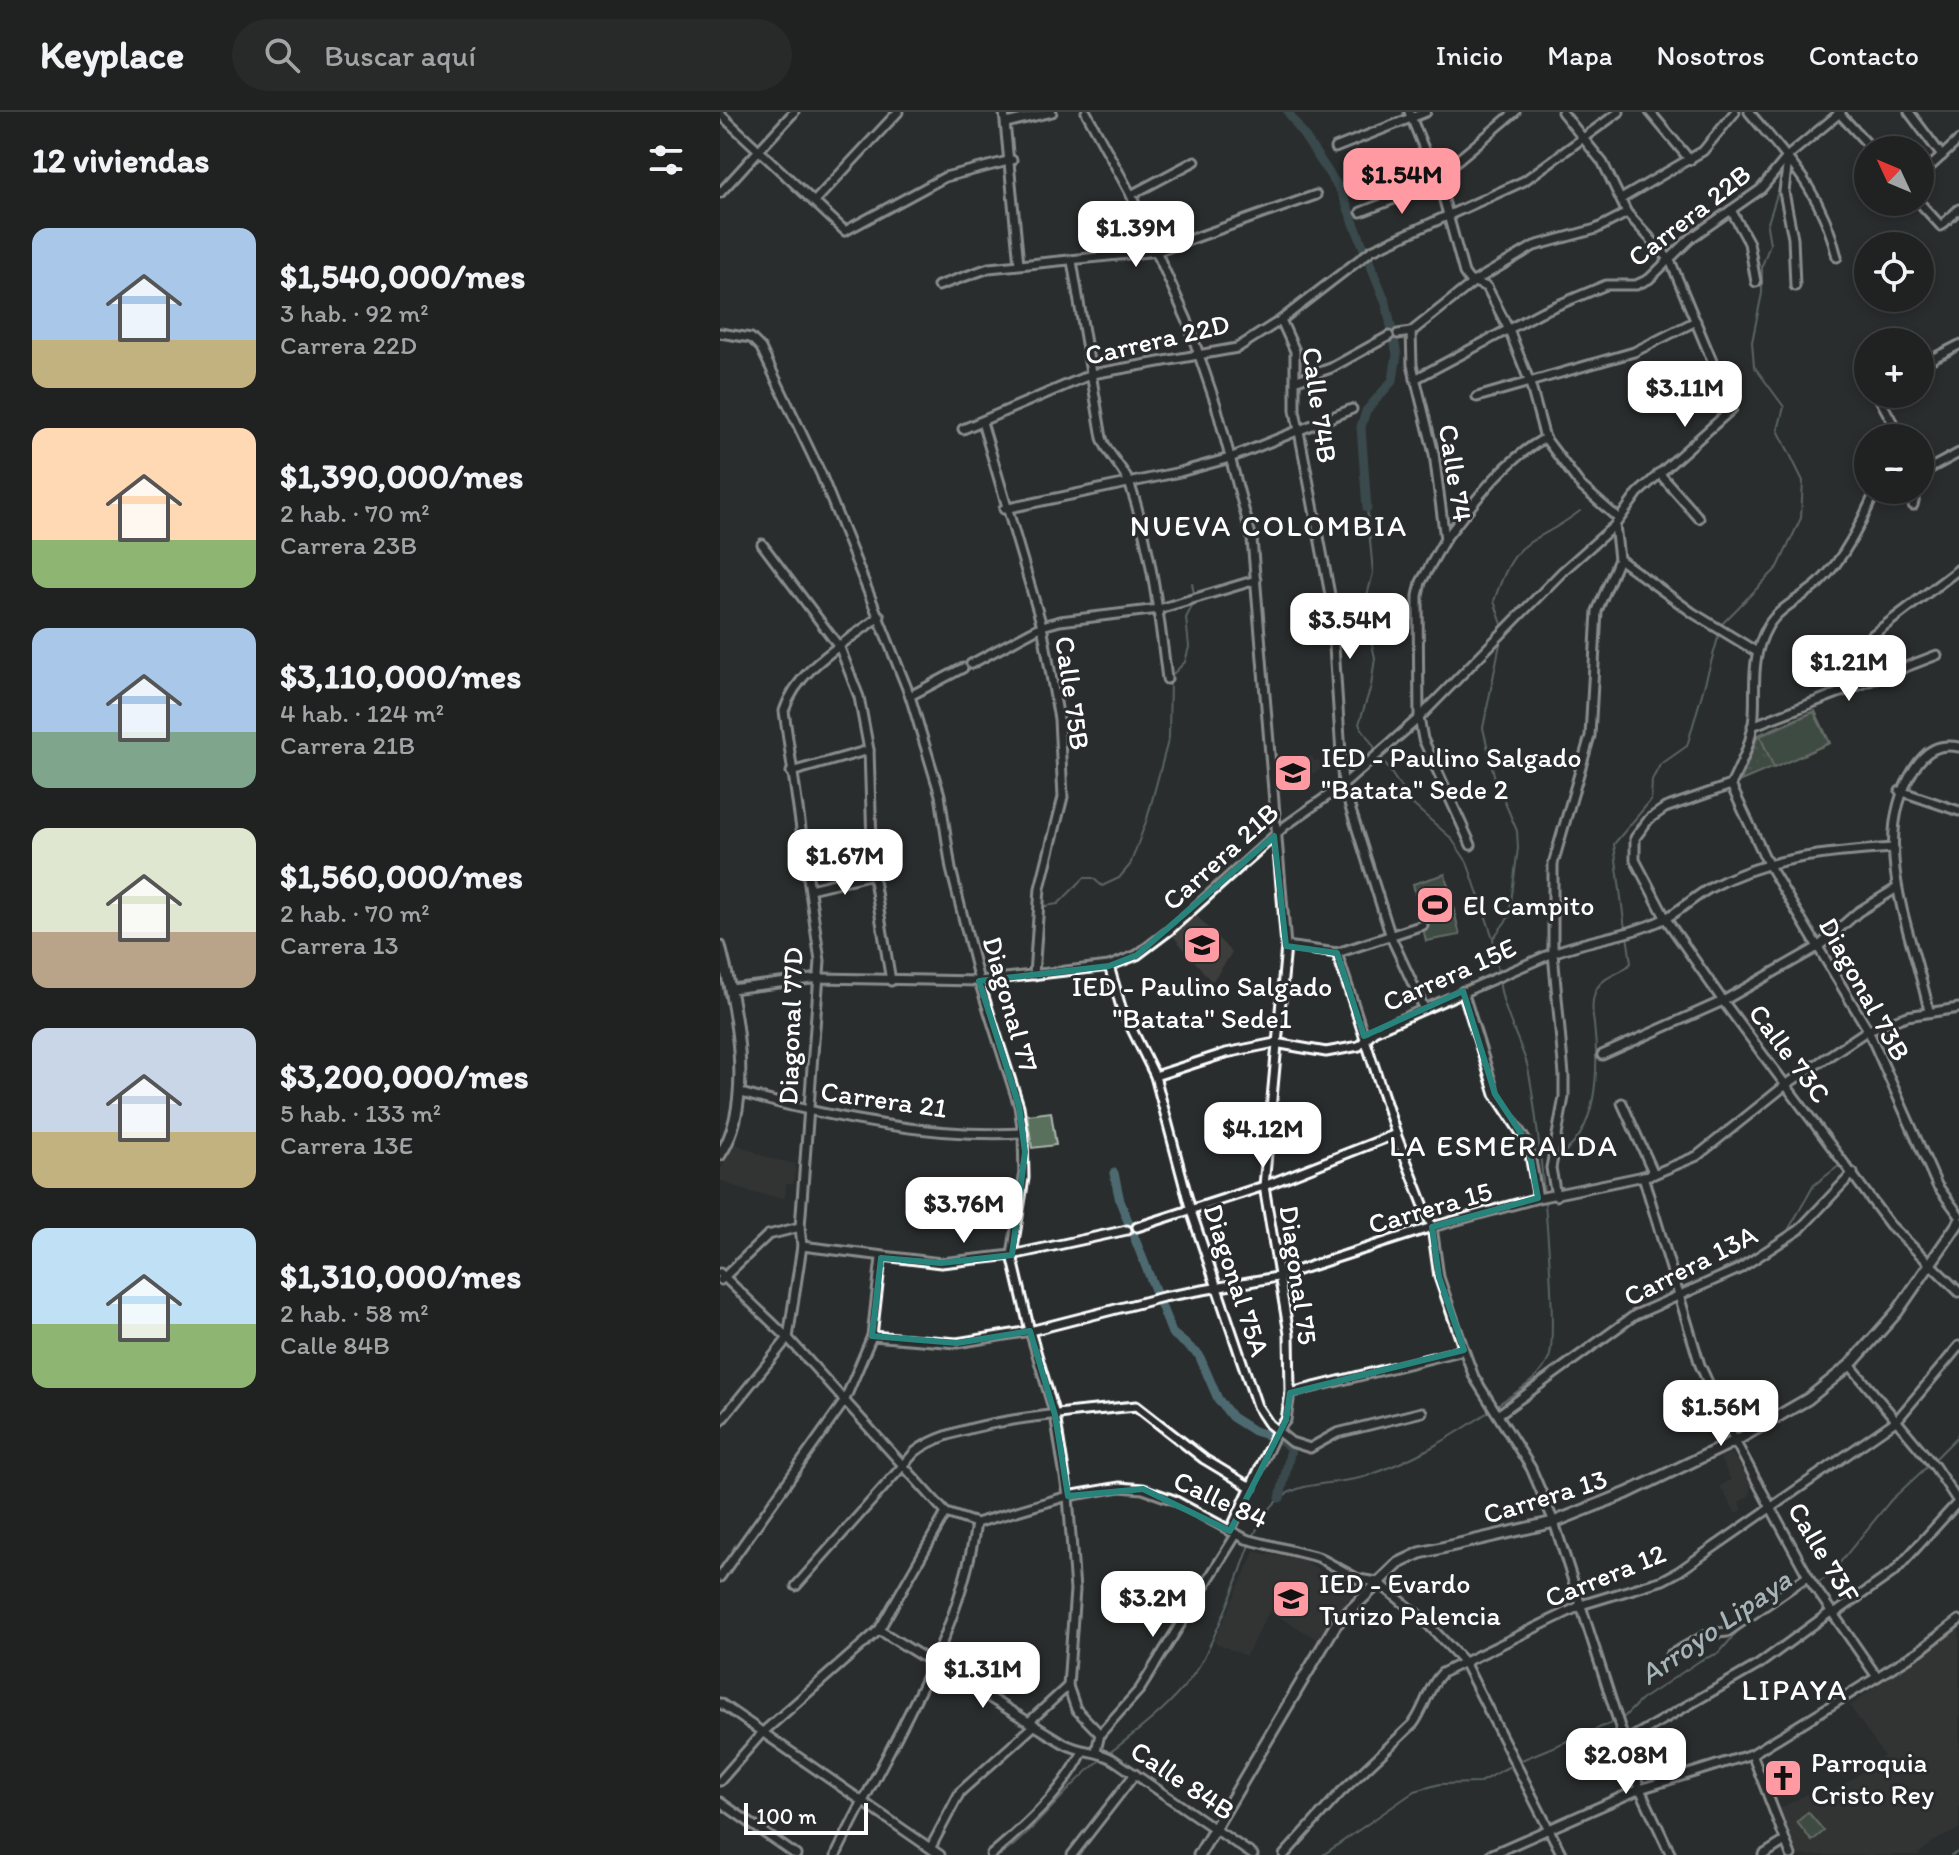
<!DOCTYPE html>
<html lang="es">
<meta charset="utf-8">
<style>
body{margin:0;font-family:Itim,sans-serif;background:#282a2a;color:#f1f3f6;height:100vh;display:flex;flex-direction:column;font-size:30px;white-space:nowrap}
*{box-sizing:border-box;margin:0}
p{font-size:26px;color:#a2a4a5}
.icon{flex:none;width:44px;height:44px;fill:none;stroke:currentColor;stroke-width:2;stroke-linecap:round;stroke-linejoin:round}
.map{position:relative;flex:1;overflow:hidden}
.side{display:flex;flex-direction:column;background:#202222;width:720px}
.side>*{flex:none}
.needle{width:52px;rotate:314deg}
.fabs{position:absolute;left:1134px;top:24px;display:grid;gap:16px}
.fabs a{display:grid;place-items:center;width:80px;height:80px;border-radius:50%;background:#202222;box-shadow:0 4px 12px #0003,0 0 0 2px #3d3f40;font-size:40px}
.scale{position:absolute;left:24px;bottom:20px;width:124px;box-sizing:border-box;padding-left:8px;border:4px solid #fff;border-top:0;font-size:22px;line-height:28px;white-space:nowrap;color:#fff;-webkit-text-stroke:6px #2a2d2e;paint-order:stroke}
.price{position:absolute;translate:-50% -68px;padding:0 18px;border-radius:16px;background:#fff;color:#222;font-size:26px;line-height:52px;filter:drop-shadow(0 2px 4px #0008)}
.price::after{content:'';position:absolute;left:50%;top:48px;width:24px;height:18px;margin-left:-12px;background:inherit;clip-path:polygon(0 0,100% 0,50% 100%)}
.price.active{background:#ff9aa2;color:#111}
ul{padding:0;list-style:none}
li{display:flex;align-items:center;gap:24px;height:200px;padding:0 32px}
li span{display:grid;place-items:center;flex:none;width:224px;height:160px;border-radius:16px;color:#555}
li>.icon{margin-inline-start:auto}
span .icon{width:96px;height:96px;fill:#fffc;stroke-width:1}
li b{font-size:34px}
h2{display:flex;justify-content:space-between;align-items:center;height:96px;padding:0 32px;font-size:34px}
header{display:flex;align-items:center;gap:48px;box-sizing:border-box;height:112px;padding:0 40px;background:#202222;border-bottom:2px solid #3d3f40}
header strong{font-size:38px}
nav{display:flex;gap:44px;margin-inline-start:auto;font-size:28px}
.search{width:560px;height:72px;background:#282a2a;display:flex;align-items:center;gap:20px;box-sizing:border-box;padding:0 28px;border-radius:44px;color:#a2a4a5;font-size:30px}
main{display:flex;flex:1;min-height:0}
.map>svg:first-child{display:block}
.built{fill:#3e3e3a}
.grass{fill:url(#grass-dots);stroke:#acb7ad;stroke-width:2}
.garden{fill:#586f5b;stroke:#acb7ad;stroke-width:2}
.lines{fill:none;stroke-linecap:round;stroke-linejoin:round}
.stream{stroke:#94a6aa;stroke-width:2}
.canal{stroke:#4d6a71;stroke-width:9}
.minor-casing{stroke:#fff;stroke-width:13}
.tertiary-casing{stroke:#fff;stroke-width:15}
.minor{stroke:#2a2d2e;stroke-width:7}
.tertiary{stroke:#2a2d2e;stroke-width:9}
.marked{fill:none;stroke:#27847c;stroke-width:6;stroke-linejoin:round}
.labels{text-anchor:middle;stroke-width:6;stroke-linejoin:round;paint-order:stroke}
.street-label{font-size:28px;fill:#fff;stroke:#2a2d2e}
.poi-label{font-size:28px;fill:#fff;stroke:#2a2d2e;text-anchor:start}
.neighbourhood-label{font-size:30px;letter-spacing:2px;fill:#fff;stroke:#2a2d2e}
.water-label{font-size:30px;font-style:italic;fill:#a6b4b8;stroke:#2a2d2e}
</style>
<header>
<strong>Keyplace</strong>
<div class="search"><svg class="icon" aria-label="search" viewBox="0 0 24 24"><circle cx="10" cy="10" r="6"/><path d="M15 15l6 6"/></svg>Buscar aquí</div>
<nav><a>Inicio</a><a>Mapa</a><a>Nosotros</a><a>Contacto</a></nav>
</header>
<main>
<section class="side">
<h2>12 viviendas<svg class="icon" aria-label="filters" viewBox="0 0 24 24"><path d="M4 7h16M4 17h16"/><circle cx="9" cy="7" r="2"/><circle cx="15" cy="17" r="2"/></svg></h2>
<ul>
<li><span style="background:linear-gradient(#a9c7e8 70%,#c2b280 0)"><svg class="icon" aria-label="home" viewBox="0 0 24 24"><path d="M3 11l9-7 9 7M6 9v11h12V9"/></svg></span><div><b>$1,540,000/mes</b><p>3 hab. · 92 m²</p><p>Carrera 22D</p></div></li>
<li><span style="background:linear-gradient(#ffd9b3 70%,#8fb573 0)"><svg class="icon" aria-label="home" viewBox="0 0 24 24"><path d="M3 11l9-7 9 7M6 9v11h12V9"/></svg></span><div><b>$1,390,000/mes</b><p>2 hab. · 70 m²</p><p>Carrera 23B</p></div></li>
<li><span style="background:linear-gradient(#a9c7e8 65%,#7fa58c 0)"><svg class="icon" aria-label="home" viewBox="0 0 24 24"><path d="M3 11l9-7 9 7M6 9v11h12V9"/></svg></span><div><b>$3,110,000/mes</b><p>4 hab. · 124 m²</p><p>Carrera 21B</p></div></li>
<li><span style="background:linear-gradient(#dfe7d0 65%,#b9a48a 0)"><svg class="icon" aria-label="home" viewBox="0 0 24 24"><path d="M3 11l9-7 9 7M6 9v11h12V9"/></svg></span><div><b>$1,560,000/mes</b><p>2 hab. · 70 m²</p><p>Carrera 13</p></div></li>
<li><span style="background:linear-gradient(#c9d6e8 65%,#c2b280 0)"><svg class="icon" aria-label="home" viewBox="0 0 24 24"><path d="M3 11l9-7 9 7M6 9v11h12V9"/></svg></span><div><b>$3,200,000/mes</b><p>5 hab. · 133 m²</p><p>Carrera 13E</p></div></li>
<li><span style="background:linear-gradient(#bfe0f5 60%,#8fb573 0)"><svg class="icon" aria-label="home" viewBox="0 0 24 24"><path d="M3 11l9-7 9 7M6 9v11h12V9"/></svg></span><div><b>$1,310,000/mes</b><p>2 hab. · 58 m²</p><p>Calle 84B</p></div></li>
</ul>
</section>
<div class="map">
<svg width="1239" height="1743" viewBox="0 0 1239 1743">
<defs>
<pattern id="grass-dots" width="8" height="8" patternUnits="userSpaceOnUse" patternTransform="scale(2)"><rect width="8" height="8" fill="#586f5b"/><path d="M2 2h.1M6 6h.1" fill="none" stroke="#718574" stroke-width="1.8" stroke-linecap="round"/></pattern>
</defs>
<rect width="100%" height="100%" fill="#2a2d2e"/>
<filter id="ink" filterUnits="userSpaceOnUse"><feTurbulence type="fractalNoise" baseFrequency=".0125" numOctaves="2"/><feDisplacementMap in="SourceGraphic" scale="16" xChannelSelector="R" yChannelSelector="G"/><feConvolveMatrix kernelMatrix="1 2 1 2 8 2 1 2 1" color-interpolation-filters="sRGB"/></filter>
<g filter="url(#ink)">
<g class="built">
<polygon points="592,644 594,649 599,648 602,657 579,668 579,673 555,678 553,659 584,652 584,647"/>
<polygon points="476,803 512,841 492,870 453,824"/>
<polygon points="14,1031 48,1046 76,1052 73,1072 66,1072 65,1086 29,1080 0,1068 0,1059"/>
<polygon points="1011,1340 1030,1371 1030,1383 1019,1390 1023,1397 1016,1402 1000,1374 1011,1368 1000,1346"/>
<polygon points="534,1440 583,1448 610,1465 616,1460 638,1475 599,1528 549,1499 526,1544 494,1530"/>
<polygon points="1235,1515 1239,1518 1239,1717 1212,1730 1198,1743 1079,1743 1059,1697 1088,1682 1098,1695 1115,1685 1112,1681 1164,1644 1130,1594"/>
</g>
<polygon class="grass" points="1095,599 1110,631 1021,669 1038,623"/>
<g class="garden">
<polygon points="1094,600 1109,631 1054,656 1040,624"/>
<polygon points="725,762 740,823 706,829 693,772"/>
<polygon points="331,1000 336,1033 312,1036 307,1003"/>
<polygon points="1088,1700 1104,1719 1092,1729 1077,1710"/>
</g>
<g class="lines">
<g class="stream">
<polyline points="647,396 653,461 644,495 655,546 651,574 639,612 691,691 731,726 747,750 773,826 778,862"/>
<polyline points="472,471 474,482"/>
<polyline points="1001,513 1058,455 1081,406 1083,369 1058,318 1064,295 1034,254 1032,230 1042,181 1042,154 1050,132 1047,114 1062,67"/>
<path d="M 783,515 L 774,489 C 797,420 810,437 860,399"/>
<polyline points="325,794 338,792 364,766 373,766 382,774 399,766 410,753 427,707 449,625 450,565 465,550 469,535 466,506 475,488"/>
<polyline points="905,817 894,732 931,688 932,668 940,653 967,634 1000,519"/>
<polyline points="774,825 789,805 798,736 797,719 775,667 763,616 781,527"/>
<path d="M 835,1046 C 879,1024 879,956 874,912 C 872,901 871,887 877,876 C 885,863 902,862 911,851 L 907,823"/>
<polyline points="1058,1128 1067,1120 1094,1073 1120,1053"/>
<polyline points="974,1173 1046,1135"/>
<polyline points="902,1208 915,1197 957,1181"/>
<path d="M 776,1294 C 794,1281 821,1267 829,1246 C 840,1220 817,982 806,949 C 796,921 783,898 779,868"/>
<polyline points="1215,1347 1237,1325 1239,1318"/>
<polyline points="1097,1471 1109,1464 1171,1388 1210,1352"/>
<path d="M 388,1642 C 422,1616 463,1585 483,1547 C 495,1523 506,1498 515,1474 C 527,1444 534,1409 559,1387 C 582,1368 620,1373 647,1364 C 693,1348 731,1326 771,1298"/>
<polyline points="799,1649 903,1606 921,1588 981,1548 999,1541 1017,1520 1077,1477 1091,1473"/>
<path d="M 281,1743 C 320,1715 345,1675 383,1646"/>
<polyline points="603,1743 695,1679 720,1672 758,1671 794,1652"/>
<polyline points="1231,1743 1239,1740"/>
</g>
<g class="canal">
<polyline points="568,0 621,79 666,191 677,242 673,268 646,299 641,315 647,396"/>
<polyline points="394,1061 400,1089 452,1221 479,1243 498,1287 512,1305 534,1319 560,1327 571,1337 560,1386"/>
</g>
<g class="minor-casing">
<g id="minor">
<polyline points="284,0 299,152"/>
<polyline points="366,0 411,83 467,208 496,293 532,427 566,834 544,1074 569,1222 570,1281 566,1308 557,1319 510,1419"/>
<polyline points="689,0 722,81 744,161 749,168 767,175 789,218 810,271 825,326 861,374 899,407"/>
<polyline points="930,0 970,48"/>
<path d="M 1029,0 C 1070,49 1102,80 1117,145"/>
<polyline points="1118,0 1153,38"/>
<polyline points="1189,0 1222,44"/>
<polyline points="0,2 125,119 225,65 292,48"/>
<polyline points="286,11 332,0"/>
<polyline points="615,36 706,0"/>
<polyline points="1068,47 1064,80 1073,126 1075,174"/>
<polyline points="1200,64 1239,28"/>
<polyline points="0,81 74,0"/>
<polyline points="411,83 475,49"/>
<polyline points="901,87 983,39 1015,0"/>
<polyline points="94,90 178,0"/>
<polyline points="1199,90 1221,114 1239,97"/>
<polyline points="1011,98 1029,131 1036,170"/>
<polyline points="641,100 697,78 715,67 795,0"/>
<path d="M 352,149 L 382,326 C 388,344 404,356 410,373 C 431,434 439,503 447,567"/>
<polyline points="218,174 269,156 438,139 596,83"/>
<polyline points="561,208 575,239 575,298 611,488 623,673 671,825 704,896"/>
<polyline points="691,220 692,253 714,342 725,427 701,470 698,484 699,606 703,627 751,733"/>
<polyline points="0,221 31,226 41,236 101,362 190,584 220,683 231,757 259,869 299,994 303,1021 304,1066 292,1143 310,1219 335,1303 348,1384 355,1478 348,1574 356,1597 380,1622"/>
<polyline points="678,222 691,220 755,169 814,134 876,117 907,101"/>
<polyline points="1200,253 1239,233"/>
<polyline points="695,267 821,200 886,173 916,173 929,167 971,126 1041,77 1069,43 1121,0"/>
<polyline points="577,268 611,256 669,224"/>
<polyline points="1157,282 1181,326"/>
<polyline points="757,285 914,240 976,209"/>
<polyline points="262,310 322,514 339,607 343,685 320,776 314,863"/>
<polyline points="243,317 372,262 517,236 561,208 652,138 804,69 899,0"/>
<polyline points="1200,347 1209,357"/>
<polyline points="939,361 979,406"/>
<polyline points="1200,369 1209,357 1239,341"/>
<polyline points="1193,393 1197,378"/>
<polyline points="284,397 460,360 510,346 632,297"/>
<path d="M 725,427 C 755,389 782,350 825,326"/>
<polyline points="42,432 120,536 139,585 149,638 153,762 171,869"/>
<polyline points="899,447 973,501 1037,540"/>
<polyline points="1138,534 1239,457"/>
<polyline points="251,552 322,514 340,509 439,497 536,468"/>
<polyline points="190,584 243,556"/>
<polyline points="1032,614 1217,543"/>
<polyline points="71,660 149,638"/>
<polyline points="1011,673 945,696 929,707 915,726 915,748 946,807 1003,889 1170,1113 1239,1180"/>
<polyline points="1011,673 1048,752 1148,918 1217,1073 1239,1103"/>
<path d="M 1011,673 C 1018,658 1026,643 1030,627 C 1041,589 1025,554 1048,514 C 1060,494 1083,486 1099,471 C 1125,446 1141,411 1156,378"/>
<polyline points="1180,679 1239,699"/>
<polyline points="90,777 153,762"/>
<polyline points="566,834 617,841 703,813"/>
<polyline points="617,841 676,1022 712,1115 719,1165 744,1238 754,1265 811,1356 834,1410 920,1677 951,1743"/>
<polyline points="389,854 401,895 435,964 471,1099 537,1294 549,1312 571,1330 590,1336 617,1321 702,1300"/>
<polyline points="11,877 100,866 259,869 389,854 417,843 450,818 565,714 623,673 699,606 843,459 895,413 918,381 1012,297 950,148 907,101 883,51 842,0"/>
<polyline points="743,879 775,982 808,1032 818,1086"/>
<path d="M 1209,899 C 1193,822 1147,731 1194,657 C 1205,639 1218,631 1239,635"/>
<polyline points="882,943 1003,889 1098,835 1138,800 1177,776"/>
<path d="M 435,964 L 506,941 L 555,931 L 606,940 L 639,934 L 654,919 L 833,841 C 869,827 909,824 944,807 C 960,799 974,785 990,776 C 1047,745 1110,740 1174,736"/>
<path d="M 21,981 C 108,1005 212,1026 303,1021"/>
<polyline points="902,991 934,1062"/>
<polyline points="923,1064 980,1253 1015,1329 1091,1470 1157,1565"/>
<polyline points="836,1084 831,1056 844,985 844,963 833,841 833,752 870,624 877,499 899,447 895,413"/>
<polyline points="417,1115 544,1074 676,1022"/>
<polyline points="82,1134 221,1151 292,1143 407,1118"/>
<polyline points="0,1161 68,1226 226,1401 256,1411 348,1384 400,1375 423,1377 454,1388 526,1427 598,1445 638,1467 658,1470 702,1506 744,1550 842,1743"/>
<polyline points="1,1168 48,1123 80,1115"/>
<polyline points="152,1224 237,1231 310,1219 443,1185 557,1165 712,1115 818,1086 934,1062 977,1044 1067,972 1148,918 1187,904 1239,896"/>
<polyline points="1130,1253 1215,1355 1239,1391"/>
<polyline points="570,1281 744,1238"/>
<polyline points="779,1302 915,1203 1019,1157 1079,1118 1133,1061"/>
<path d="M 0,1310 L 68,1226 L 82,1134 L 80,1115 L 100,849 L 64,599 C 78,555 126,531 160,504"/>
<polyline points="0,1465 124,1290 152,1224 161,1146"/>
<path d="M 76,1474 L 195,1340 C 235,1307 361,1300 416,1294 L 484,1347 L 532,1376"/>
<polyline points="1114,1502 1175,1459 1239,1389"/>
<path d="M 159,1518 L 343,1631 C 364,1642 375,1637 394,1648 L 533,1743"/>
<polyline points="950,1543 988,1522 1007,1520 1088,1464"/>
<polyline points="0,1591 220,1743"/>
<polyline points="310,1609 348,1574"/>
<polyline points="904,1630 1038,1553 1112,1499"/>
<polyline points="376,1639 380,1622 420,1577 516,1423"/>
<polyline points="1032,1642 1071,1743"/>
<polyline points="0,1669 42,1621 159,1518 226,1401"/>
<polyline points="0,1690 76,1743"/>
<polyline points="211,1735 240,1680 315,1613"/>
<path d="M 116,1743 C 167,1636 240,1529 256,1411"/>
<path d="M 271,1743 C 304,1715 343,1680 362,1641"/>
<polyline points="352,1743 415,1662"/>
<path d="M 564,1743 L 621,1680 L 693,1612 C 705,1596 708,1575 722,1561 L 864,1492 L 943,1468 L 958,1460 L 1177,1308 L 1239,1234"/>
<polyline points="770,1743 920,1677 1032,1642 1199,1539 1239,1508"/>
<polyline points="1043,1743 1065,1729"/>
</g>
</g>
<g class="tertiary-casing">
<g id="tertiary">
<path d="M 0,834 C 15,893 36,989 0,1043"/>
<polyline points="479,1743 616,1512 679,1451 700,1441 834,1410 907,1381 1015,1329 1088,1287 1130,1253 1177,1200 1239,1110"/>
</g>
</g>
<use href="#minor" class="minor"/>
<use href="#tertiary" class="tertiary"/>
</g>
</g>
<path d="M0 0H1239V1743H0ZM 554,724 L 566,834 L 617,841 L 644,924 L 743,879 L 775,982 L 808,1032 L 818,1086 L 712,1115 L 719,1165 L 744,1238 L 570,1281 L 566,1308 L 510,1419 L 423,1377 L 348,1384 L 335,1303 L 310,1219 L 237,1231 L 152,1224 L 161,1146 L 221,1151 L 292,1143 L 305,1040 L 299,994 L 259,869 L 389,854 L 417,843 Z" fill="#2a2d2e" fill-opacity=".55" fill-rule="evenodd"/>
<path class="marked" d="M 554,724 L 566,834 L 617,841 L 644,924 L 743,879 L 775,982 L 808,1032 L 818,1086 L 712,1115 L 719,1165 L 744,1238 L 570,1281 L 566,1308 L 510,1419 L 423,1377 L 348,1384 L 335,1303 L 310,1219 L 237,1231 L 152,1224 L 161,1146 L 221,1151 L 292,1143 L 305,1040 L 299,994 L 259,869 L 389,854 L 417,843 Z"/>
<defs>
<g id="school-square" transform="scale(2)"><rect x="-9" y="-9" width="18" height="18" rx="4" fill="#ff9aa2" stroke="#2a2d2e"/><path d="M0-5L7-2L0 1L-7-2ZM-4 1L0 2.5L4 1V4Q0 6-4 4Z" fill="#111"/></g>
<g id="stadium-square" transform="scale(2)"><rect x="-9" y="-9" width="18" height="18" rx="4" fill="#ff9aa2" stroke="#2a2d2e"/><path d="M0-5a6.5 5 0 1 0 0 10a6.5 5 0 1 0 0-10ZM-3.5-1.8h7v3.6h-7Z" fill="#111"/></g>
<g id="church-square" transform="scale(2)"><rect x="-9" y="-9" width="18" height="18" rx="4" fill="#ff9aa2" stroke="#2a2d2e"/><path d="M-1.2-6h2.4v3.5h3.3v2.4h-3.3V6h-2.4V-.1h-3.3v-2.4h3.3Z" fill="#111"/></g>
</defs>
<g fill-rule="evenodd">
<use href="#school-square" x="573" y="661"/>
<use href="#stadium-square" x="715" y="793"/>
<use href="#school-square" x="482" y="833"/>
<use href="#school-square" x="571" y="1487"/>
<use href="#church-square" x="1063" y="1666"/>
</g>
<g class="labels">
<g class="street-label">
<text transform="translate(969 103) rotate(-38)" y="10">Carrera 22B</text>
<text transform="translate(437 227) rotate(-13)" y="10">Carrera 22D</text>
<text transform="translate(600 293) rotate(82)" y="10">Calle 74B</text>
<text transform="translate(736 361) rotate(81)" y="10">Calle 74</text>
<text transform="translate(353 581) rotate(82)" y="10">Calle 75B</text>
<text transform="translate(500 744) rotate(-42)" y="10">Carrera 21B</text>
<text transform="translate(729 862) rotate(-24)" y="10">Carrera 15E</text>
<text transform="translate(1145 877) rotate(61)" y="10">Diagonal 73B</text>
<text transform="translate(291 892) rotate(74)" y="10">Diagonal 77</text>
<text transform="translate(70 914) rotate(-88)" y="10">Diagonal 77D</text>
<text transform="translate(1070 941) rotate(53)" y="10">Calle 73C</text>
<text transform="translate(164 987) rotate(8)" y="10">Carrera 21</text>
<text transform="translate(710 1095) rotate(-16)" y="10">Carrera 15</text>
<text transform="translate(970 1153) rotate(-27)" y="10">Carrera 13A</text>
<text transform="translate(579 1163) rotate(82)" y="10">Diagonal 75</text>
<text transform="translate(517 1168) rotate(72)" y="10">Diagonal 75A</text>
<text transform="translate(825 1384) rotate(-17)" y="10">Carrera 13</text>
<text transform="translate(501 1387) rotate(25)" y="10">Calle 84</text>
<text transform="translate(1104 1440) rotate(59)" y="10">Calle 73F</text>
<text transform="translate(885 1463) rotate(-22)" y="10">Carrera 12</text>
<text transform="translate(463 1668) rotate(34)" y="10">Calle 84B</text>
</g>
<g class="poi-label">
<text x="601" y="655">IED - Paulino Salgado<tspan x="601" dy="32">"Batata" Sede 2</tspan></text>
<text x="743" y="803">El Campito</text>
<text x="482" y="884" text-anchor="middle">IED - Paulino Salgado<tspan x="482" dy="32">"Batata'' Sede1</tspan></text>
<text x="599" y="1481">IED - Evardo<tspan x="599" dy="32">Turizo Palencia</tspan></text>
<text x="1091" y="1660">Parroquia<tspan x="1091" dy="32">Cristo Rey</tspan></text>
</g>
<g class="neighbourhood-label">
<text x="549" y="424">NUEVA COLOMBIA</text>
<text x="784" y="1044">LA ESMERALDA</text>
<text x="1075" y="1588">LIPAYA</text>
</g>
<g class="water-label">
<text transform="translate(995 1515) rotate(-35)" y="10">Arroyo Lipaya</text>
</g>
</g>
</svg>
<div class="fabs">
<a><svg class="needle" viewBox="-14 -14 28 28"><path d="M0-13l5 13h-10z" fill="#e53935"/><path d="M0 13l5-13h-10z" fill="#a2a4a5"/></svg></a>
<a><svg class="icon" aria-label="locate" viewBox="0 0 24 24"><circle cx="12" cy="12" r="6"/><path d="M12 2v4M12 18v4M2 12h4M18 12h4"/></svg></a>
<a>+</a>
<a>−</a>
</div>
<div class="scale">100 m</div>
<b class="price active" style="left:682px;top:104px">$1.54M</b>
<b class="price" style="left:416px;top:157px">$1.39M</b>
<b class="price" style="left:965px;top:317px">$3.11M</b>
<b class="price" style="left:630px;top:549px">$3.54M</b>
<b class="price" style="left:1129px;top:591px">$1.21M</b>
<b class="price" style="left:125px;top:785px">$1.67M</b>
<b class="price" style="left:543px;top:1058px">$4.12M</b>
<b class="price" style="left:244px;top:1133px">$3.76M</b>
<b class="price" style="left:1001px;top:1336px">$1.56M</b>
<b class="price" style="left:433px;top:1527px">$3.2M</b>
<b class="price" style="left:263px;top:1598px">$1.31M</b>
<b class="price" style="left:906px;top:1684px">$2.08M</b>
</div>
</main>
